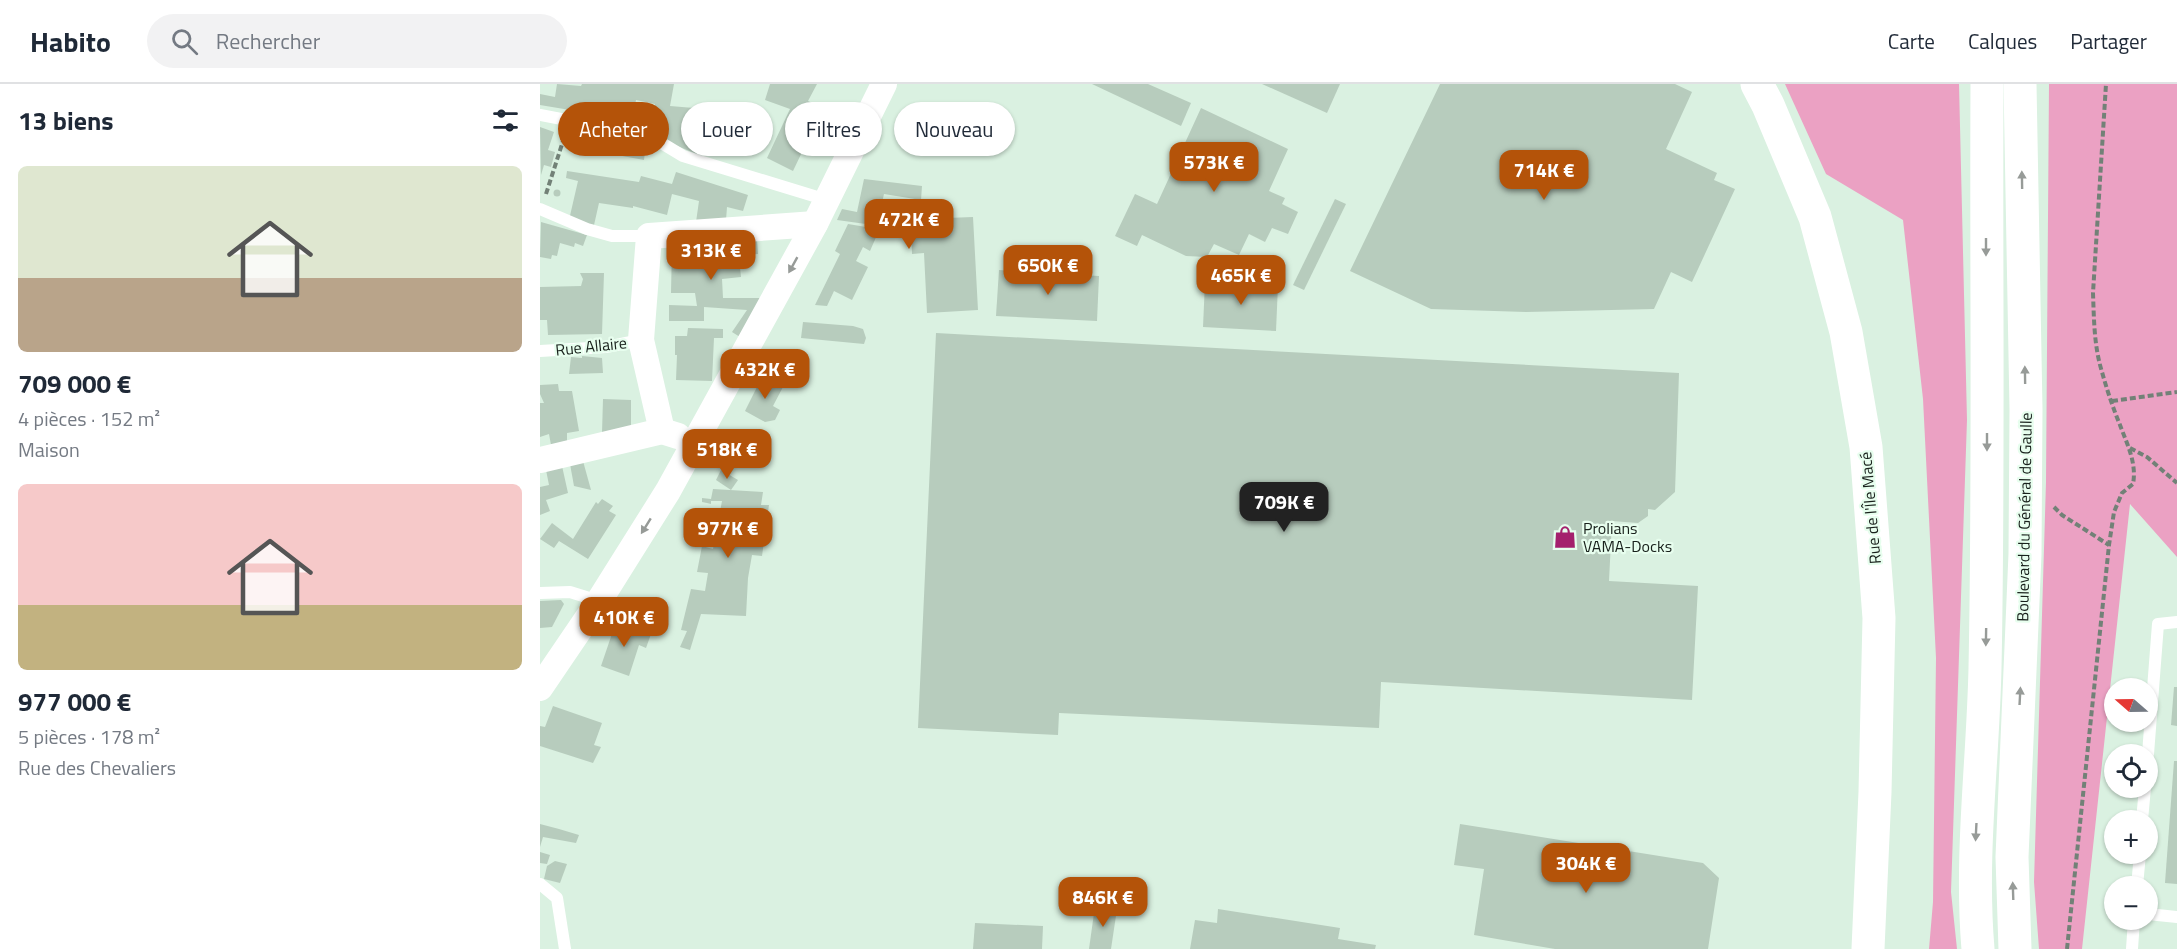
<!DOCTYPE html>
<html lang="fr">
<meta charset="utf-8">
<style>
body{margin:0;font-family:"Titillium Web",sans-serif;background:#f2f2f3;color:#1f2937;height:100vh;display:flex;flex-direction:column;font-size:22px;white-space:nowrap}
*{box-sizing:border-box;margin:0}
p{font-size:20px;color:#747a83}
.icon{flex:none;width:33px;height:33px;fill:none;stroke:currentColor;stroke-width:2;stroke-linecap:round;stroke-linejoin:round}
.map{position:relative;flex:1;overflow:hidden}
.sheet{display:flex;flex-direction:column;background:#fff;width:540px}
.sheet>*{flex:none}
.banner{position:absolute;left:18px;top:18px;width:570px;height:54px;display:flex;gap:12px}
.needle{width:39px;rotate:290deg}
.fabs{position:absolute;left:1564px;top:594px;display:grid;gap:12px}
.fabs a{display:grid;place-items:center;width:54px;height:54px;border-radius:50%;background:#fff;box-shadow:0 2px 4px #0004;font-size:30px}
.price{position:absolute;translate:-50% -51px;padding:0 14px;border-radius:12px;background:#b45309;color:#fff;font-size:20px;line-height:39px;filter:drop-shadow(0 2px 3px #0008)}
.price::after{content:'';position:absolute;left:50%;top:36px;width:18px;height:14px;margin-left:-9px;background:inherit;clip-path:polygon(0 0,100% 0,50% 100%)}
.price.on{background:#222;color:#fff}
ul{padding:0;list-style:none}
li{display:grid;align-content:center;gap:12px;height:318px;padding:0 18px}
li span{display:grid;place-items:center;height:186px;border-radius:9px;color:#555}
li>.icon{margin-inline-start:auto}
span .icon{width:108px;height:108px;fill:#fffc;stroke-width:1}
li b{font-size:26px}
h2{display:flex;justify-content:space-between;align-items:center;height:72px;padding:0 18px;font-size:26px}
.tag{padding:0 21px;border-radius:27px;background:#fff;box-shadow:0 2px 4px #0004;font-size:21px;line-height:54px}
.tag.on{background:#b45309;color:#fff}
header{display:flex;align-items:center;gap:36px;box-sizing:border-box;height:84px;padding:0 30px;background:#fff;border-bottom:2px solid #e0e1e3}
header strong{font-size:28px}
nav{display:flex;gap:33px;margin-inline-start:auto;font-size:21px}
.search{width:420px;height:54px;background:#f2f2f3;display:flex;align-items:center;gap:15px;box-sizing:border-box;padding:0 21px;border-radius:33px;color:#747a83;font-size:22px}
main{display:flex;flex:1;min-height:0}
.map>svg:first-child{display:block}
.green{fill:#eba1c3}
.building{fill:#b7ccbd}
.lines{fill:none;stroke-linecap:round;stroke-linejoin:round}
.path{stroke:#728177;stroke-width:4;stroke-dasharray:6 3;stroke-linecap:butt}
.lane{stroke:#fff;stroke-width:12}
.street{stroke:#fff;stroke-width:26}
.secondary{stroke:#fff;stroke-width:33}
.oneway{fill:#979b98}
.labels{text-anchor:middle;stroke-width:4.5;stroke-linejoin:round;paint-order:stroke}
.street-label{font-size:16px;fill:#18201b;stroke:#e7feee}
.poi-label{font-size:16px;fill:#18201b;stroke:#e7feee;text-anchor:start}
</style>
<header>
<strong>Habito</strong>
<div class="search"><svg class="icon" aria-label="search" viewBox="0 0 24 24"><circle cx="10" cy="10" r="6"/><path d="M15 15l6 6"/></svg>Rechercher</div>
<nav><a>Carte</a><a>Calques</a><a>Partager</a></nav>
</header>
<main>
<section class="sheet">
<h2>13 biens<svg class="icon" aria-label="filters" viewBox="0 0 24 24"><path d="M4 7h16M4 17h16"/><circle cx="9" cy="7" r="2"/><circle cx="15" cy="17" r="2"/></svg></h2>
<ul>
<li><span style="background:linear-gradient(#dfe7d0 60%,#b9a48a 0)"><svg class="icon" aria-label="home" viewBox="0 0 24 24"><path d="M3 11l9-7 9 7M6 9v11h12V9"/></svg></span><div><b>709 000 €</b><p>4 pièces · 152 m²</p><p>Maison</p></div></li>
<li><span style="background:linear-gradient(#f6c9c9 65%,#c2b280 0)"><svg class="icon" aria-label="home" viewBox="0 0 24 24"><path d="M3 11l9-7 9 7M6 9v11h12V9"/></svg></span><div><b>977 000 €</b><p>5 pièces · 178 m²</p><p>Rue des Chevaliers</p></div></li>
</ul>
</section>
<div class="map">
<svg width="1637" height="865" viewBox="0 0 1637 865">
<rect width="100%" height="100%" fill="#daf1e1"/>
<g class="green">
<polygon points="1245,0 1419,0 1427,336 1411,808 1417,865 1389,865 1393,818 1396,574 1383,315 1363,136 1286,90"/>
<polygon points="1509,0 1637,0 1637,473 1590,420 1542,865 1499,865 1494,798 1506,398"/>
</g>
<g class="building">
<polygon points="17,0 41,2 42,0 134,0 130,22 154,24 152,46 159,47 157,70 127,58 127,44 103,40 100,24 114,24 115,20 96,16 94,27 81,25 80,33 65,31 64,38 47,36 48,29 0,21 0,10 15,13"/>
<polygon points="230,0 277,0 268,17 283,24 253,87 227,74 250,25 225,16"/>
<polygon points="552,0 608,0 651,19 641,42"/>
<polygon points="722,0 800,0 787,29"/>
<polygon points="900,0 1135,0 1152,8 1126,65 1177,89 1174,96 1195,105 1152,198 1131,188 1114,225 986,228 891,225 810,187"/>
<polygon points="661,24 748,65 729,107 745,114 742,120 758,128 748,150 732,144 725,158 709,150 699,171 674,160 667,173 646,172 602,151 597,162 575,152 595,110 617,120"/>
<polygon points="0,43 14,48 8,66 15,68 11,83 4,81 1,91"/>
<polygon points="32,44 106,61 104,76 28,62"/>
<polygon points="27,87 99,98 101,92 132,100 136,88 208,111 203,127 187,123 186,136 156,138 159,117 132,110 127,131 93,122 93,124 59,119 54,141 29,136 38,97 26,94"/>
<polygon points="324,95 382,102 381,116 344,110 339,132 381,139 381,135 433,133 438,226 387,229 384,169 372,170 371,147 342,143 340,151 337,151 330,167 323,163 316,177 328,183 312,216 294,207 287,222 275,221 300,170 295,167 308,140 332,144 333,141 297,136 302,125 317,128"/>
<circle cx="17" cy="109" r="3.5"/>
<polygon points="795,115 806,120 764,206 753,201"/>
<polygon points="374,120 381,121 381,132 374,131"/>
<polygon points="1,138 47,151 43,162 35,159 34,163 20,159 17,172 12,171 11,175 0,173"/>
<polygon points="217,156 218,170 201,171 201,174 199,174 201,193 182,195 183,214 224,214 200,253 192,248 207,226 164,223 164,237 129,237 129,221 157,222 155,209 131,209 132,163 141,162 141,169 157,168 157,161"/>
<polygon points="459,186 559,192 557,237 456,232"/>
<polygon points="40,189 64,189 62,250 8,251 7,236 0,236 0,203 41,202 43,195"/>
<polygon points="665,198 738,201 736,247 663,243"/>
<polygon points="263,238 313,242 323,245 326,254 324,260 261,254"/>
<polygon points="148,244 183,245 183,254 174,254 172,297 136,296 137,271 135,271 135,252 147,252"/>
<polygon points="396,249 1139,289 1135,408 1115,426 1108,425 1108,432 1098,439 1072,437 1069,497 1158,502 1152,616 841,598 839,644 519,629 518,651 378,644"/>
<polygon points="42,272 62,274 63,289 29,290 31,273 42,274"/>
<polygon points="223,291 244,301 233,322 240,326 235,336 225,338 205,327"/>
<polygon points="18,300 19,307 32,307 39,347 27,349 27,357 11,361 9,350 0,353 0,319 4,319 0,310 0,301"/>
<polygon points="63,315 91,316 91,343 62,349"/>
<polygon points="43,377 51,406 34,402 30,380"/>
<polygon points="22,382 28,409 6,416 10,427 0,431 0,403 9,401 6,386"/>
<polygon points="181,386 198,396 191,406 176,396"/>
<polygon points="173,405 223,408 221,421 229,421 222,472 212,471 208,494 206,532 161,530 150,566 140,563 147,547 141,546 151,505 165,507 168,489 157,488 162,462 173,465 182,417 171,417 171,420 167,419 162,418 162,414 171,415"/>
<polygon points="62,415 73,422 69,427 76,431 48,475 19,457 14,464 0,455 12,439 33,455 56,418 58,420"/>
<polygon points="21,516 24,520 12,543 0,544 0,517"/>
<polygon points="76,538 111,550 106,564 99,561 89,592 61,582"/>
<polygon points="1634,603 1637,603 1637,642 1631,641"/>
<polygon points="13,622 62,639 54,661 61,663 53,679 0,662 0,642 5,643"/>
<polygon points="1634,677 1637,677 1637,800 1625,799"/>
<polygon points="0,740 19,745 39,751 36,759 3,753 0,763"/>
<polygon points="920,740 1163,779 1179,794 1168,865 1015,865 934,851 944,785 914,781"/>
<polygon points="0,768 10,771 7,780 0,779"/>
<polygon points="15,777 27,780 20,799 4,795 7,782"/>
<polygon points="555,822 577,825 571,865 549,865"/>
<polygon points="678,825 800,844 798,855 836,861 835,865 650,865 655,836 677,839"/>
<polygon points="435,839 503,842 502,865 433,865"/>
</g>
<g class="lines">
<g class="path">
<polyline points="6,110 24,54"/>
<polyline points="1572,317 1637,308"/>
<polyline points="1590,364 1607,373 1637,399"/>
<polyline points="1514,423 1522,431 1569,461"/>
<path d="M 1527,865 L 1569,461 L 1574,428 L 1582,409 L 1593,400 C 1597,379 1587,360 1580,341 C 1573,324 1567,306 1562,288 C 1554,262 1554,236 1553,209 L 1566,0"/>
</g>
<g class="lane">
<polyline points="0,31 110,52 143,72 287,116"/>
<polyline points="0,125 47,145 72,152 109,152"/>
<polyline points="0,267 66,263 101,256"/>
<polyline points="0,509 30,508 59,517"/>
<polyline points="1608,670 1618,540 1637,538"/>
<polyline points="1602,736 1605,704"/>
<polyline points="0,800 17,814 25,865"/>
<polyline points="1597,802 1600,770"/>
<polyline points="1608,830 1637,833"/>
<polyline points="1592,865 1594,836"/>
</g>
<g class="street">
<polyline points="122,347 101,256 109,152 275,140"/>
<polyline points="0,376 122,347 138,352"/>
<polyline points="0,604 59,517 128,407 275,140 344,0"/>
</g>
<g class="secondary">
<polyline points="1217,0 1228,21 1275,133 1306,248 1326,363 1339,534 1335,708 1328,865"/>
<path d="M 1438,865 C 1430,771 1443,678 1445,584 C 1449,390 1446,195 1447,0"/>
<polyline points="1475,865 1472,773 1485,470 1486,325 1480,0"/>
</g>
</g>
<defs><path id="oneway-solid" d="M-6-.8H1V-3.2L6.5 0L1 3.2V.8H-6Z" transform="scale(1.5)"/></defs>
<g class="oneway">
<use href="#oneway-solid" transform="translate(1482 96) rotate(-91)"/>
<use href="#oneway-solid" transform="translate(1446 163) rotate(90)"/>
<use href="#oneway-solid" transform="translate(253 181) rotate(119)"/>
<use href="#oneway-solid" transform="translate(1485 291) rotate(-91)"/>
<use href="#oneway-solid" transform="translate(1447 358) rotate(90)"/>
<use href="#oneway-solid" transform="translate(106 442) rotate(122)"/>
<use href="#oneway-solid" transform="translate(1446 553) rotate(91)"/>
<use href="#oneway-solid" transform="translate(1480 612) rotate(-87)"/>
<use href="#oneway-solid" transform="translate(1436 748) rotate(93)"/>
<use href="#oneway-solid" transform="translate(1473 807) rotate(-92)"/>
</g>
<defs>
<g id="shop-bare" transform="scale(1.8)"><path d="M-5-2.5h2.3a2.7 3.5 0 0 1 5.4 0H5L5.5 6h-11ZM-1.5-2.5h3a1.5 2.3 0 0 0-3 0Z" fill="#a4206d" stroke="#e7feee" stroke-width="2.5" paint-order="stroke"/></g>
</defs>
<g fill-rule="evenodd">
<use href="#shop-bare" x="1025" y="453"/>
</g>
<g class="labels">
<g class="street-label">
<text transform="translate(51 262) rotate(-6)" y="6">Rue Allaire</text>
<text transform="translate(1330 424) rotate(-95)" y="6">Rue de l'Île Macé</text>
<text transform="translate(1484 433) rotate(-89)" y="6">Boulevard du Général de Gaulle</text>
</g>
<g class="poi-label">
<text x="1043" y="450">Prolians<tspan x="1043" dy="18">VAMA-Docks</tspan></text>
</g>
</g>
</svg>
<div class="fabs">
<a><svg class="needle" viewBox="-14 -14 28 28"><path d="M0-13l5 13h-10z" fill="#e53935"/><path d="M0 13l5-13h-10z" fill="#747a83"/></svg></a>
<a><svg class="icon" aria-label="locate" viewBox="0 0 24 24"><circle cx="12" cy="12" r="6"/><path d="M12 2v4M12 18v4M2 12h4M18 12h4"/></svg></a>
<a>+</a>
<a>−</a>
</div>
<b class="price" style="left:674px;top:109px">573K €</b>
<b class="price" style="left:1004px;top:117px">714K €</b>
<b class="price" style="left:369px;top:166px">472K €</b>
<b class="price" style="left:171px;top:197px">313K €</b>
<b class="price" style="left:508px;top:212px">650K €</b>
<b class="price" style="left:701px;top:222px">465K €</b>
<b class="price" style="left:225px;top:316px">432K €</b>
<b class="price" style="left:187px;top:396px">518K €</b>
<b class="price on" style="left:744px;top:449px">709K €</b>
<b class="price" style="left:188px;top:475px">977K €</b>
<b class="price" style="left:84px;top:564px">410K €</b>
<b class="price" style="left:1046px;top:810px">304K €</b>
<b class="price" style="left:563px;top:844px">846K €</b>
<div class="banner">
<a class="tag on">Acheter</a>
<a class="tag">Louer</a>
<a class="tag">Filtres</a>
<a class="tag">Nouveau</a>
</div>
</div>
</main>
